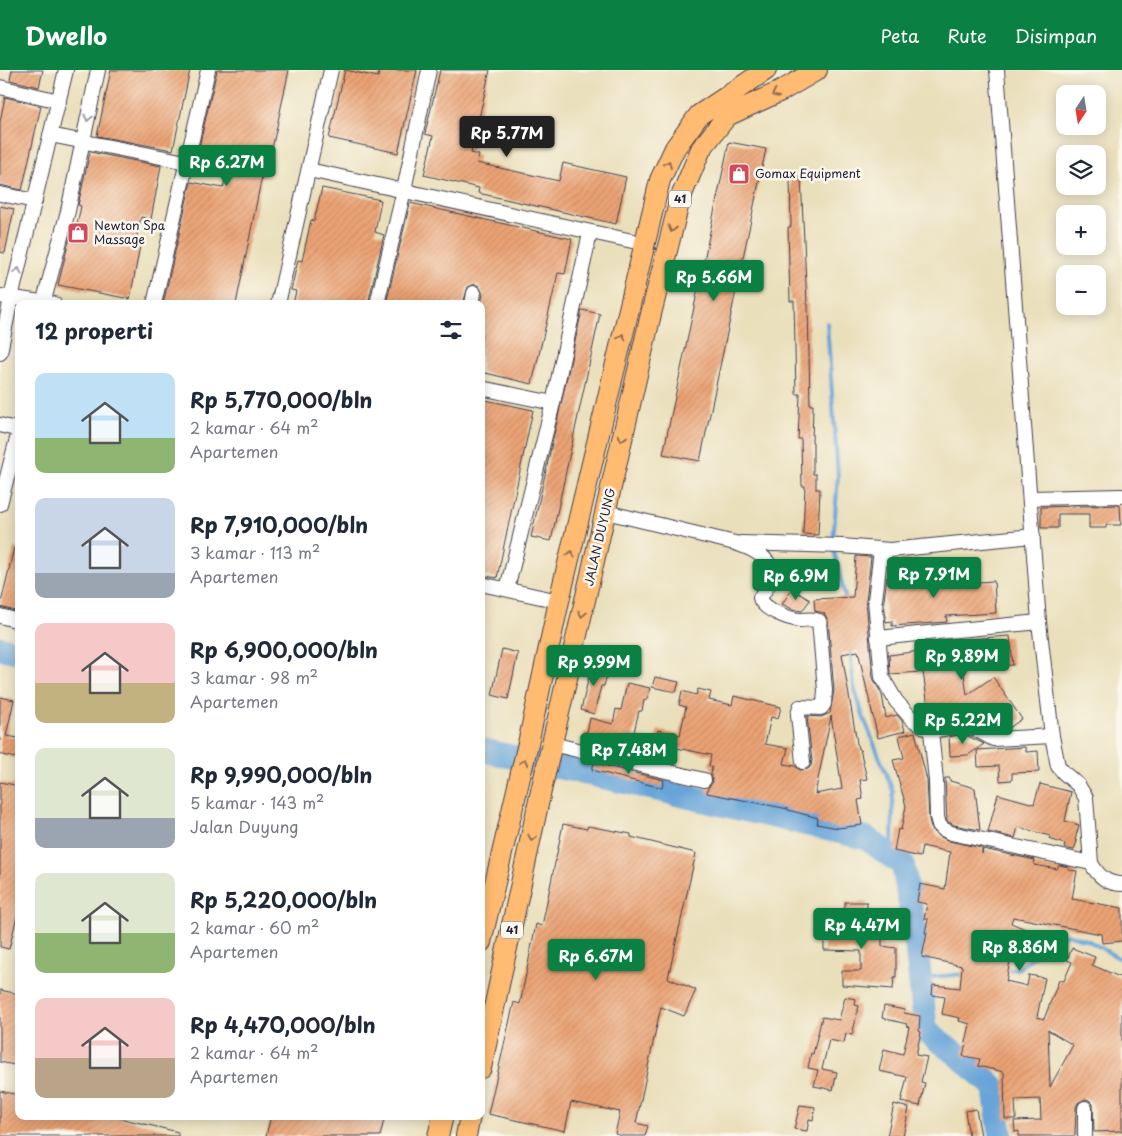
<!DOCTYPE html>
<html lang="id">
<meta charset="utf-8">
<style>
body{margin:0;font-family:"Playpen Sans",sans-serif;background:#f2f2f3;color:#1f2937;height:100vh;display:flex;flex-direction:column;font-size:19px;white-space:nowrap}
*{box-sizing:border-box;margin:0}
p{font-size:16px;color:#747a83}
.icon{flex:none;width:28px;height:28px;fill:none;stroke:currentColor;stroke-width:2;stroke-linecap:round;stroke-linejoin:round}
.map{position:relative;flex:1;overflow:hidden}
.side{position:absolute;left:15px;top:230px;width:470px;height:820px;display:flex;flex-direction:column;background:#fff;border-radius:10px;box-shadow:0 2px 12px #0003}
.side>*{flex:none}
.needle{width:32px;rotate:192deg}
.buttons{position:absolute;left:1056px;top:15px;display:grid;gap:10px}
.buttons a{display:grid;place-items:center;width:50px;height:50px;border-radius:10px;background:#fff;box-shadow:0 2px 12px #0003;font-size:25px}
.price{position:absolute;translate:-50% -42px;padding:0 11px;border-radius:5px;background:#0b8043;color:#fff;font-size:16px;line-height:32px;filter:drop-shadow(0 1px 2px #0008)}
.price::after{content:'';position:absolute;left:50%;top:30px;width:15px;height:11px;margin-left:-8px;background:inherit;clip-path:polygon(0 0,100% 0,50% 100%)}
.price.on{background:#222;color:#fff}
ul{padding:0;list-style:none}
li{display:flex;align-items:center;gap:15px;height:125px;padding:0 20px}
li span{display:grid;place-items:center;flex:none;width:140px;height:100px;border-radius:10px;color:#555}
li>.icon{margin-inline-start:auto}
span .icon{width:60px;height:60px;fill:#fffc;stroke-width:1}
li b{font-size:21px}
h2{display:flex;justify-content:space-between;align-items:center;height:60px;padding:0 20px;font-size:21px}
header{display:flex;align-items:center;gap:30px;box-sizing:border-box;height:70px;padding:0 25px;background:#0b8043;color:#fff}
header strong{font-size:24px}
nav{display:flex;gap:28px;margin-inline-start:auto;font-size:18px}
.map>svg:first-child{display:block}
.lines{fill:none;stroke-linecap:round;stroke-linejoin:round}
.stream{stroke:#67a4d8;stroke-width:4}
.river{stroke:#67a4d8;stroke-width:24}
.building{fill:url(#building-hatch);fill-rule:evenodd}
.minor-casing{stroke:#403e4e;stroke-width:16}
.highway-casing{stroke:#403e4e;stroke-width:22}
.minor{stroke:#fff;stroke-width:14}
.highway{stroke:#ffbb71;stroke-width:20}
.oneway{stroke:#906e56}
.oneway2{stroke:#9c9ca7}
.labels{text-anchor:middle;stroke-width:5;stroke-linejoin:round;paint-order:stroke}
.shield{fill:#fbf7ec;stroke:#636270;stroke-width:1}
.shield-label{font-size:11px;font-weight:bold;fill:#22223b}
.poi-label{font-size:12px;fill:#22223b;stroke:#fbf7ec;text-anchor:start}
.street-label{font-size:12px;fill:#22223b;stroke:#fbf7ec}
</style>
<header>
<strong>Dwello</strong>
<nav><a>Peta</a><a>Rute</a><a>Disimpan</a></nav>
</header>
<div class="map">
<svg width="1122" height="1066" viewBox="0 0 1122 1066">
<defs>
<pattern id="building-hatch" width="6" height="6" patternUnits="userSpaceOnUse" patternTransform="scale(1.25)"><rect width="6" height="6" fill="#eba374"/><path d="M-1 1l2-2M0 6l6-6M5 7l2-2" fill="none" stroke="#c98c65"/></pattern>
</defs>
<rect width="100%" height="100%" fill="#fbf7ec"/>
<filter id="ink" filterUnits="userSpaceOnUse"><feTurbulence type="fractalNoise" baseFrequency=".02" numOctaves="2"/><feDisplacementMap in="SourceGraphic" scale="10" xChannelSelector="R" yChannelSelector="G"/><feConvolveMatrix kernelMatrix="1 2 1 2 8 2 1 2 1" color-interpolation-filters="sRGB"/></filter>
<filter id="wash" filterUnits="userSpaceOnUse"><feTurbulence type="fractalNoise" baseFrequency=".0096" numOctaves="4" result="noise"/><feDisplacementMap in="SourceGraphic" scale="20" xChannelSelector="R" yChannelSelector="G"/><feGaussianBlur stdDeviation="1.12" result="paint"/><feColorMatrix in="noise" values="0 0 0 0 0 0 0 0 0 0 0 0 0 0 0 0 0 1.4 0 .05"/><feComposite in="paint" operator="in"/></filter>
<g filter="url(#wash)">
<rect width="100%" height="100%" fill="#eadfbb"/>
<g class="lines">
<g class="stream">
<polyline points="827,253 838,406 833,473"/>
<polyline points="834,480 846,531"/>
<polyline points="850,578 854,617 863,646 893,721 892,787"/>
<polyline points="1005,900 1018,899 1044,878 1067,864 1089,871 1122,890"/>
<polyline points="920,908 965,904"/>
</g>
<g class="river">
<polyline points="0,578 19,582"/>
<polyline points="481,680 599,706 866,768 903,795 915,864 926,961 958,985 994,1017 1001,1066"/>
</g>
</g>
<g id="blocks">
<g class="building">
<polygon points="12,0 43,0 39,17 10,10"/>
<polygon points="111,0 190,0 173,80 97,66"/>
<polygon points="217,0 289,0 266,107 262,106 236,234 163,234 191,112 223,118 228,97 196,90"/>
<polygon points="345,0 378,7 379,0 417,0 398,83 329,68"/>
<polygon points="440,0 490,0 471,83 479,85 477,93 559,111 563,93 626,107 616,154 478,123 479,118 424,105 433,66 425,64"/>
<polygon points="5,27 41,36 22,120 0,115 0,52"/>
<polygon points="729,72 766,79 700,391 663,384"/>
<polygon points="90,82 161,96 151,149 141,147 135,175 140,176 130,229 58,215 71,163 75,164 81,136 78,135"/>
<polygon points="790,108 801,108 807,234 808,234 810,335 813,335 812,372 813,372 813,404 816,404 816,419 820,419 818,465 803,464 805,416 802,416 801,369 798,369 800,324 796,324 794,231 790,231 788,157 791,157"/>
<polygon points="322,118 381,130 375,162 384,165 368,234 293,234 296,221 291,220 298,190 302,191 311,150 314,151"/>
<polygon points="410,133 572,169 565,204 558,203 532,314 481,302 481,234 483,224 479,216 475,214 468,217 463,234 386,234"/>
<polygon points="0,136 14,139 5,183 0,182"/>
<polygon points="582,240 600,244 551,471 531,467"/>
<polygon points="481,329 533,340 497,508 481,505"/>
<polygon points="1120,435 1121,455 1106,455 1106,458 1089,458 1089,444 1058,444 1058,458 1041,458 1041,437"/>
<polygon points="14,478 19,479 19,542 0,537"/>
<path d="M 856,486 L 871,487 L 866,531 L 873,608 L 882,625 L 886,648 L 897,645 L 902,651 L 905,661 L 878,668 L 858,581 L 842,584 L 858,679 L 860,679 L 867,709 L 860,710 L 863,729 L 858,730 L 862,755 L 838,758 L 817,754 L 818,748 L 788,740 L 788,739 L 707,723 L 708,718 L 713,712 L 711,705 L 712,697 L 709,696 L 711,685 L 672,677 L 669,693 L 582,672 L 584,662 L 587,662 L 590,648 L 613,654 L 616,639 L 621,640 L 627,613 L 650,618 L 647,630 L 644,630 L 642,641 L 639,641 L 633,666 L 655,671 L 658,660 L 680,665 L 686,637 L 679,635 L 682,621 L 696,625 L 698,619 L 711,622 L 709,630 L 732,635 L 734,626 L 781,637 L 778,649 L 771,647 L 765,674 L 788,678 L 784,694 L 795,696 L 800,700 L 808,699 L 811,696 L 812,691 L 807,646 L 821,647 L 830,643 L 834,620 L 828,550 L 824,543 L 815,541 L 814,529 L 853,527 ZM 831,646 L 842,719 L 815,724 Z"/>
<polygon points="911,489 912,505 929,503 930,515 994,511 996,543 946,546 947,552 892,556 892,551 886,552 884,530 887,507 901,506 900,490"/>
<polygon points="792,519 810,530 802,541 792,539 782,534"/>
<polygon points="1010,566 1013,595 988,597 986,586 962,590 967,625 993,607 1022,649 1006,660 995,660 968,647 933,652 930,650 923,602 890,604 889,585 935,579 935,576 966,569"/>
<polygon points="502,579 518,583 508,629 492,625"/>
<polygon points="592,593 609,597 604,616 601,616 594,644 581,640"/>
<polygon points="655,607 679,612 676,622 652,617"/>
<polygon points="0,627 14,630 6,666 19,668 19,689 0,684"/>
<path d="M 915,662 L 927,710 L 929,749 L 931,758 L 937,765 L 949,771 L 982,778 L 982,784 L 983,779 L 1035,790 L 1034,795 L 1057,799 L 1059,795 L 1069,797 L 1069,800 L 1077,801 L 1072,829 L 1122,838 L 1122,871 L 1102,873 L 1101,864 L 1013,847 L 1011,853 L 1033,862 L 1030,875 L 1014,872 L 1006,911 L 1027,916 L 1029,905 L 1045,908 L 1037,947 L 1044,949 L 1059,910 L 1064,911 L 1072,892 L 1067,890 L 1072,878 L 1095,887 L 1092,895 L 1122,908 L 1122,1061 L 1094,1062 L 1093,1034 L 1089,1030 L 1085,1029 L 1078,1033 L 1076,1038 L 1075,1066 L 1019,1066 L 1019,1061 L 1015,1062 L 1014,1051 L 1041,1050 L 1040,1029 L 1015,1030 L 1016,1049 L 1005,1049 L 1004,1002 L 978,996 L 980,989 L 963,986 L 970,954 L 959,951 L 960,948 L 942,944 L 945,927 L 932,925 L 933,915 L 960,918 L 962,896 L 922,887 L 927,863 L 925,863 L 928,849 L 924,849 L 927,834 L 917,832 L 920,814 L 945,819 L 950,782 L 922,776 L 920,787 L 894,781 L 898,759 L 901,760 L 906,736 L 893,690 L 904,688 L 899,666 ZM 1048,960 L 1073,975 L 1050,1017 Z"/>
<polygon points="964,664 984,674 968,685 950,686 949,667"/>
<polygon points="1025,677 1026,682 1038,681 1039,702 1012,703 1012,710 1000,711 999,696 978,697 977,680"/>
<polygon points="594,693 664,710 662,718 592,700"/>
<polygon points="945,708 950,708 950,711 975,718 980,760 954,755 947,751"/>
<polygon points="0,712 19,716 19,838 9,879 0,877"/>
<polygon points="1040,714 1071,722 1065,751 1079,755 1075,770 1077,771 1074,780 1064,778 1065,774 1049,769 1050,766 1018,757 1015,768 988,762 998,724 1034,734"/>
<polygon points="563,754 587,759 588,756 631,764 631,767 696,783 668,908 696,920 684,946 661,937 659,945 636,1053 648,1056 645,1066 624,1066 615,1064 620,1042 571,1032 565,1061 488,1044 514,932 520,934 536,854 542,856"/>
<polygon points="845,832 867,832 866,867 882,867 882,876 896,878 896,907 894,907 893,919 842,915 842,901 861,901 861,881 824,880 824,857 844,857"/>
<polygon points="0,920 19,924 19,996 0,992"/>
<polygon points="845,927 856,929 855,935 859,936 852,965 846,964 844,973 829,970 822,999 837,1002 833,1020 814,1016 818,1000 808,998 811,983 813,984 822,947 839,950"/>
<polygon points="884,936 905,940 904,943 920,946 919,961 921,962 916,985 927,987 921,1012 925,1013 920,1036 901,1032 907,1007 879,1001 884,979 903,984 909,957 906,956 907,954 882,948"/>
<polygon points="0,1021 19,1025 19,1046 111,1046 178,1062 178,1066 0,1066"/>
<polygon points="894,1034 909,1038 903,1066 887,1066"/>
<polygon points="800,1035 815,1037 813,1050 809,1049 807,1061 794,1059"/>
<polygon points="976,1039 981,1066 969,1066 965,1041"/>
<polygon points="271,1046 385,1046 380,1066 266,1066"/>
</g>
</g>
</g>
<g filter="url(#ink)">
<use href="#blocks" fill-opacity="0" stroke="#403e4e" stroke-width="1"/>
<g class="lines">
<g class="minor-casing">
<g id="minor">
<path d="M 997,0 L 1039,552 L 1052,666 L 1058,696 L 1064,703 L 1078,715 L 1086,728 L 1091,793 C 1098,806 1107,814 1122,814"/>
<polyline points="0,17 59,31"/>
<polyline points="50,65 186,92"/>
<polyline points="309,100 646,174"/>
<polyline points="0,124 35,131"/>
<polyline points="0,226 54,234"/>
<polyline points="43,234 68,141 98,0"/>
<polyline points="154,234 208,0"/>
<polyline points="278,234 331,0"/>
<polyline points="377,234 404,120 429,0"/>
<polyline points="472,234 474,223"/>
<polyline points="0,283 11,228 66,0"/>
<polyline points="481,318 553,333"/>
<polyline points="0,355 19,360"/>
<polyline points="1030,428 1122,426"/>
<polyline points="0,434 19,361"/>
<path d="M 606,442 L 735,473 C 748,477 764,484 770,496 L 768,515 L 760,528 C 762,539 789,549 800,550 C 807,550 812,548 819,551 L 825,620 L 824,634 L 821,638 L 800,637 L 798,645 L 803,692"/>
<polyline points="741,473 842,476 890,480 1033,466"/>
<polyline points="890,480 881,484 880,488 875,530 882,607 896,631 912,649 931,661 965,655 975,659 993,669 1052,666"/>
<polyline points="481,514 559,531"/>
<polyline points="507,519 553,333 590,163"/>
<polyline points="0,546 19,551"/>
<polyline points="878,568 1039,552"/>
<polyline points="931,661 936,711 937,747 939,755 943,759 951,763 1091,793"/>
<polyline points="552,674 704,710"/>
<polyline points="1085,1038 1085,1066"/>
</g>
</g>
<g class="highway-casing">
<g id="highway">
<polyline points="481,872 529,669 559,531 660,110 675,78 699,45 766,0"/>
<polyline points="481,998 541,721 651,244 680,129 701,79 727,46 781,21 817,0"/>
<polyline points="438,1066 443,1046"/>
<polyline points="466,1066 470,1046"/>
</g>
</g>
<use href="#minor" class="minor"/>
<use href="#highway" class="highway"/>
</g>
<defs><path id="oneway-chevron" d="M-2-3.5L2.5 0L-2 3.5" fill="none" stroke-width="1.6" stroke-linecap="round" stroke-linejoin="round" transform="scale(1.25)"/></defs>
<g class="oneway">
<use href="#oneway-chevron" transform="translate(775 24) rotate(155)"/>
<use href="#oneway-chevron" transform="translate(668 94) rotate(-65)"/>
<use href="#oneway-chevron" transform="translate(672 159) rotate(104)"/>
<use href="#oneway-chevron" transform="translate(622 267) rotate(-76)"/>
<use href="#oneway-chevron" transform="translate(622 368) rotate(104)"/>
<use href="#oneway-chevron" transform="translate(571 484) rotate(-77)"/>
<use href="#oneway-chevron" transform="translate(582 544) rotate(103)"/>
<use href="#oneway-chevron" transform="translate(524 692) rotate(-76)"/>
<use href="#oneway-chevron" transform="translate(532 768) rotate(102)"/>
</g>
<g class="oneway2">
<use href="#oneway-chevron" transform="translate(88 48) rotate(103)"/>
<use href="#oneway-chevron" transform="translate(18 201) rotate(-76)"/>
</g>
</g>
<defs>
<g id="shop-square" transform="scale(1.125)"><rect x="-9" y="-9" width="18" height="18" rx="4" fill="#d1495b" stroke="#fbf7ec"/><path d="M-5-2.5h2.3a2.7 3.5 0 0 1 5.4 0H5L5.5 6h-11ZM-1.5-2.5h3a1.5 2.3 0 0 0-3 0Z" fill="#fff"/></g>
</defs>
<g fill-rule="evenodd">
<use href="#shop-square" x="739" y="104"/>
<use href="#shop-square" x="78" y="163"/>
</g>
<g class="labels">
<g class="shield">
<rect x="669" y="120.5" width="22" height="17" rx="4"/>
<rect x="501" y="851.5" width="22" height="17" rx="4"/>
</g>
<g class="shield-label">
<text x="680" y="133">41</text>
<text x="512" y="864">41</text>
</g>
<g class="poi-label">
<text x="755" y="108">Gomax Equipment</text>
<text x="94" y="160">Newton Spa<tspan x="94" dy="14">Massage</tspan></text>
</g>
<g class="street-label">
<text transform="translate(600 467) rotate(-77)" y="4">JALAN DUYUNG</text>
</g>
</g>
</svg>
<div class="buttons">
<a><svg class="needle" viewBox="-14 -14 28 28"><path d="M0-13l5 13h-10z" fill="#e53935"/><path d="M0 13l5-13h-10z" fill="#747a83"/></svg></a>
<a><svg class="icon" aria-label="layers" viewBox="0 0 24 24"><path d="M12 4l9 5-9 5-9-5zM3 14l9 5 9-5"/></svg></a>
<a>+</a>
<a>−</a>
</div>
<b class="price on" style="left:507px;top:88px">Rp 5.77M</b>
<b class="price" style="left:227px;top:117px">Rp 6.27M</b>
<b class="price" style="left:714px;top:232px">Rp 5.66M</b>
<b class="price" style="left:934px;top:529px">Rp 7.91M</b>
<b class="price" style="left:796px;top:531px">Rp 6.9M</b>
<b class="price" style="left:962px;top:611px">Rp 9.89M</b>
<b class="price" style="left:594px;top:617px">Rp 9.99M</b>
<b class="price" style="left:963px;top:675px">Rp 5.22M</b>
<b class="price" style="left:629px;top:705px">Rp 7.48M</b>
<b class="price" style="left:862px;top:880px">Rp 4.47M</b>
<b class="price" style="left:1020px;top:902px">Rp 8.86M</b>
<b class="price" style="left:596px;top:911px">Rp 6.67M</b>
<section class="side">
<h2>12 properti<svg class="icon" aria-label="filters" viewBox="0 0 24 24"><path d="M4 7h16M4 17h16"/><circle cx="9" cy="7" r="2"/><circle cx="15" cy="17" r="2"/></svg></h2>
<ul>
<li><span style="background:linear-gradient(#bfe0f5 65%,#8fb573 0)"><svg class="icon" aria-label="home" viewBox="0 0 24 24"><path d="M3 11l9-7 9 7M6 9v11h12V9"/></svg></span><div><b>Rp 5,770,000/bln</b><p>2 kamar · 64 m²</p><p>Apartemen</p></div></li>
<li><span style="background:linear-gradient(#c9d6e8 75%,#9aa5b1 0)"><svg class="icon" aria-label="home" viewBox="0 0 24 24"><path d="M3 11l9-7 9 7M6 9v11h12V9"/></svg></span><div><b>Rp 7,910,000/bln</b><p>3 kamar · 113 m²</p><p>Apartemen</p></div></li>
<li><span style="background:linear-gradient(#f6c9c9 60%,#c2b280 0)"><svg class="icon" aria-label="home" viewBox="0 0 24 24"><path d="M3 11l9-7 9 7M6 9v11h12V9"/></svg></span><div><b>Rp 6,900,000/bln</b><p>3 kamar · 98 m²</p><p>Apartemen</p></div></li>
<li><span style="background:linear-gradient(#dfe7d0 70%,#9aa5b1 0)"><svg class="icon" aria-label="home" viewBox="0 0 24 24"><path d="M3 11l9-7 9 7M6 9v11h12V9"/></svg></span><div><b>Rp 9,990,000/bln</b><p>5 kamar · 143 m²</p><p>Jalan Duyung</p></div></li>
<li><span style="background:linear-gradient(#dfe7d0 60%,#8fb573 0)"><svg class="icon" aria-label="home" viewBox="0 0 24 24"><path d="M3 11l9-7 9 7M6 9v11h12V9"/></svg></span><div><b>Rp 5,220,000/bln</b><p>2 kamar · 60 m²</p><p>Apartemen</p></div></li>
<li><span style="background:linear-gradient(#f6c9c9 60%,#b9a48a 0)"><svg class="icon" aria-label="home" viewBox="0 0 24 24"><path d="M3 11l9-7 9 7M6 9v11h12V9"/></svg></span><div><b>Rp 4,470,000/bln</b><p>2 kamar · 64 m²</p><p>Apartemen</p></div></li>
</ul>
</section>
</div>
